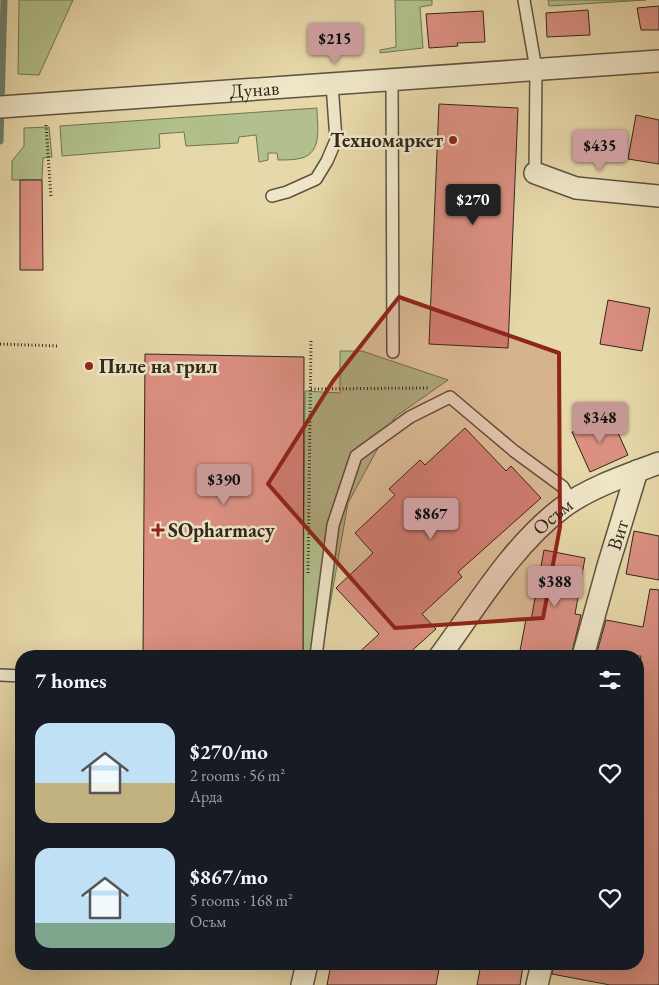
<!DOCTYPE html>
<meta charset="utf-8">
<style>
body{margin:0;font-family:"EB Garamond",serif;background:#20242c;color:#f1f3f6;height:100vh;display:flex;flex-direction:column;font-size:19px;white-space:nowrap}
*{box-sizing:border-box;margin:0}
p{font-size:16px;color:#9ea1a6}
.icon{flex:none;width:28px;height:28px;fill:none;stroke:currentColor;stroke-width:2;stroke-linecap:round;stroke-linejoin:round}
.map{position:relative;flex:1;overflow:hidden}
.details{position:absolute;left:15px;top:650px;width:629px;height:320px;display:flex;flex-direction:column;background:#171b24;border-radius:20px;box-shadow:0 5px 20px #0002}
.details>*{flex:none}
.price{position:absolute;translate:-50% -42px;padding:0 11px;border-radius:5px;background:#c59692;color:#111;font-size:16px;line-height:32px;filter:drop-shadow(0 1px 2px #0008)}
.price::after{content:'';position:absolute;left:50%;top:30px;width:15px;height:11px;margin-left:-8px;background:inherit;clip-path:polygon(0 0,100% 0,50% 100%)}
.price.current{background:#222;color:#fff}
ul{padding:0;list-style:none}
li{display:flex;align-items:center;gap:15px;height:125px;padding:0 20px}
li span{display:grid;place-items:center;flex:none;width:140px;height:100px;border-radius:15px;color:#555}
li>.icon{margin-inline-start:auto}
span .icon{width:60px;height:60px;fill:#fffc;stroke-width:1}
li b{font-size:21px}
h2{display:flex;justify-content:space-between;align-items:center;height:60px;padding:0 20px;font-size:21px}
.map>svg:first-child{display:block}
.green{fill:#b1c08c;stroke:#707454}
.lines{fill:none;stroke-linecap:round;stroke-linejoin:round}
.stream{stroke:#6e7f72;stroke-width:7}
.building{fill:#dc9082;stroke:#30271c}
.service-casing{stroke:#5e5340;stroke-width:14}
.minor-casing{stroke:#5e5340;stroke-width:24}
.path{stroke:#30271c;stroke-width:3;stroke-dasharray:1 2.5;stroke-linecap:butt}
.service{stroke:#efe6c8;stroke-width:11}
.minor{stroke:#efe6c8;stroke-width:21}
.marked{fill:#8f2418;fill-opacity:0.2;stroke:#8f2418;stroke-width:4;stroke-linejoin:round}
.poi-dot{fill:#8f2418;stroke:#efe6c8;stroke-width:2}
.labels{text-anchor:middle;stroke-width:5;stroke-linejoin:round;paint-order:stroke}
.street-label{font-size:20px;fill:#30271c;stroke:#efe6c8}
.poi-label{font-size:20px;font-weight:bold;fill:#30271c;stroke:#efe6c8;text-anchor:start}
</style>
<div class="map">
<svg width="659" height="985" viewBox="0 0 659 985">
<rect width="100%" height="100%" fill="#e7d8aa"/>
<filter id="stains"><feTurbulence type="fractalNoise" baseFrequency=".004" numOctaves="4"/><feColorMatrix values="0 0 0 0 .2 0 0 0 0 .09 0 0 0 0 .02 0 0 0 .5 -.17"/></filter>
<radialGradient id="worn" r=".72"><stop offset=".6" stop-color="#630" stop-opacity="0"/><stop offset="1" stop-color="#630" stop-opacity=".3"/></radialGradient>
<g class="green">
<polygon points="19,0 73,0 39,75 18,74"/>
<polygon points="395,0 432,0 432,5 420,7 423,48 380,53 380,50 396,47"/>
<polygon points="548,0 646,0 549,6"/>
<path d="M 317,108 C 317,125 323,152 302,158 C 295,160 285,160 278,160 L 277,153 L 268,153 L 268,160 L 259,162 L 256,135 L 239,137 L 238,143 L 186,146 L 184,132 L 159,134 L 160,148 L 62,156 L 60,126 Z"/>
<polygon points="49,127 52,157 43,158 42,180 12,180 12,161 24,146 24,128"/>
<polygon points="340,351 362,351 448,380 395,417 348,503 321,656 303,656 305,391 340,393"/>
</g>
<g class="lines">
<polyline class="stream" points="0,141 4,0"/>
</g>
<g class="building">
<polygon points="659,6 659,30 641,30 637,8"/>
<polygon points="588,10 590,35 547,37 546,13"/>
<polygon points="483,11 485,42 457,43 458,46 429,48 426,14"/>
<polygon points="439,104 518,108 508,348 429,344"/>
<polygon points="636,115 659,120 659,164 628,159"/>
<polygon points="20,180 42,180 43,270 20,270"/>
<polygon points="608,300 650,308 642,351 600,344"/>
<polygon points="145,354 304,357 303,656 143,656"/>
<polygon points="610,415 628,455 590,472 572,432"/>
<polygon points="465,428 506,471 511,466 541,498 458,572 462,577 422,614 436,629 406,656 355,656 379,634 336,588 373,553 355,533 395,495 389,489 420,460 425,465"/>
<polygon points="634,531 659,536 659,580 626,574"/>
<polygon points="544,550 585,558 575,614 581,615 571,656 519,656 526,619 531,620"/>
<polygon points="650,589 659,590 659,985 610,985 552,974 554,964 638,964 638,918 641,900 638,900 638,699 642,674 638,673 641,656 596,656 606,620 643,627"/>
<polygon points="331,964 440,964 436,985 327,985"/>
<polygon points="481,964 510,964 523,966 520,985 477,985"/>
</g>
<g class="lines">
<g class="service-casing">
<g id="service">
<polyline points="524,0 536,69 535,173"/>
<polyline points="392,80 393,352"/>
<polyline points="272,196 287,192 316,179 327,161 336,140 332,84"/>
<polyline points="316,656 333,525 356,456 410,417 450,397 514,451 563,487 572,502"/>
<polyline points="0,675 21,676"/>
</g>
</g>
<g class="minor-casing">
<g id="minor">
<path id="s1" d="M 0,107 L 659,61"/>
<polyline points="535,173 576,188 659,196"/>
<path id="s2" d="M 440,656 C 477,606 511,547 562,508 C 588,488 627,475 659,463"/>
<path id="s3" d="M 583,656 L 608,566 L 637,471"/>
<polyline points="302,985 307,964"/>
<polyline points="537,985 542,964"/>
</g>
</g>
<g class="path">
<polyline points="46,125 51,197"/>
<polyline points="0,344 58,346"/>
<polyline points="311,389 428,388"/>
<polyline points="308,573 311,341"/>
</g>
<use href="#service" class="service"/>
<use href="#minor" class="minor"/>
</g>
<path class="marked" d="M 399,297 L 559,353 L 560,527 L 543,618 L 395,628 L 268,484 L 333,381 Z"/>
<g class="poi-dot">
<circle cx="453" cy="140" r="5"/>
<circle cx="89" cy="366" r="5"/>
<path d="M155.5 522.5h5v5h5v5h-5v5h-5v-5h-5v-5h5z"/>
</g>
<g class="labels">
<g class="street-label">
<text dy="7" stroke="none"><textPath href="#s1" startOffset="255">Дунав</textPath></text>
<text dy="7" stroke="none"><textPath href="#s2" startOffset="180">Осъм</textPath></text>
<text dy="7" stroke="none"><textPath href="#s3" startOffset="126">Вит</textPath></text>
</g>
<g class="poi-label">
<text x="443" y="147" text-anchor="end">Техномаркет</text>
<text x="99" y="373">Пиле на грил</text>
<text x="168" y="537">SOpharmacy</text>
</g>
</g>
<rect width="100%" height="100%" filter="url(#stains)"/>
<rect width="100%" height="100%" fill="url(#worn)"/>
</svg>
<b class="price" style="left:335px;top:65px">$215</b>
<b class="price" style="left:600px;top:172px">$435</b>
<b class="price current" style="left:473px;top:226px">$270</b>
<b class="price" style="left:600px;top:444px">$348</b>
<b class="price" style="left:224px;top:506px">$390</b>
<b class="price" style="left:431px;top:540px">$867</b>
<b class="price" style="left:555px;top:608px">$388</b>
<section class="details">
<h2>7 homes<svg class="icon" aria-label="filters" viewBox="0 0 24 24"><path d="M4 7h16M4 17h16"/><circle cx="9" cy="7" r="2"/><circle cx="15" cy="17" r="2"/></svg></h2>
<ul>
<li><span style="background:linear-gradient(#bfe0f5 60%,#c2b280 0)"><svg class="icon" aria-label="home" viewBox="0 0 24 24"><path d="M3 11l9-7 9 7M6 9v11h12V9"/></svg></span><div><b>$270/mo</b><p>2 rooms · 56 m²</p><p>Арда</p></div><svg class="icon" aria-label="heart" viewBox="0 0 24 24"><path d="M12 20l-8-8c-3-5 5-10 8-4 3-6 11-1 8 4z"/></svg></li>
<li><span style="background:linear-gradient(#bfe0f5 75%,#7fa58c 0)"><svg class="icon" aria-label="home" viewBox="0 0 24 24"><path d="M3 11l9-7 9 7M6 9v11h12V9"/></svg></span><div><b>$867/mo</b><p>5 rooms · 168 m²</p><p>Осъм</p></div><svg class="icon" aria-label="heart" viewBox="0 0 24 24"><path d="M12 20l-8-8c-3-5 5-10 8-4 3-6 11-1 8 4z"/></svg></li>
</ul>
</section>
</div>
